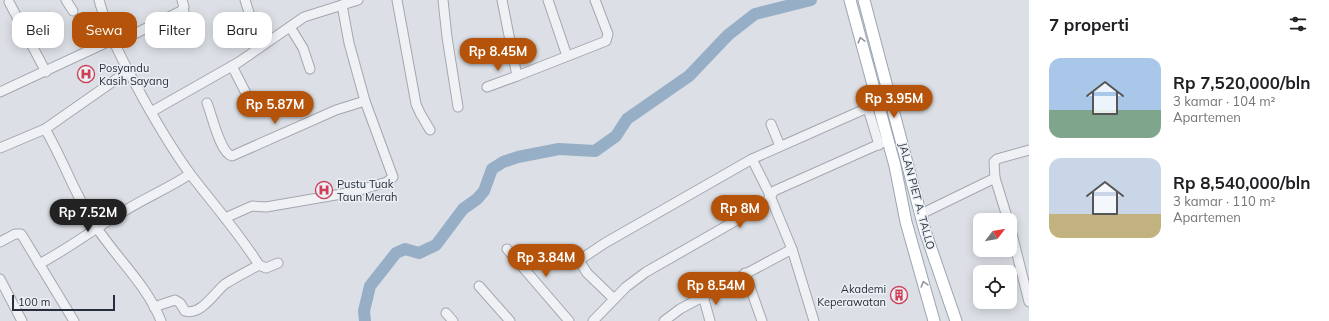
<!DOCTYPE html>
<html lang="id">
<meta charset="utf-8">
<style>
body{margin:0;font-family:Mulish,sans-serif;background:#f2f2f2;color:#202124;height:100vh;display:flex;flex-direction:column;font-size:15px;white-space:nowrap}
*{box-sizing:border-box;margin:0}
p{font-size:13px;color:#757577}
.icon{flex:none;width:22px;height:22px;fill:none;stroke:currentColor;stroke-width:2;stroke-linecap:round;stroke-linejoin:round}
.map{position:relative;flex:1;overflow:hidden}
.panel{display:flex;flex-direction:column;background:#fff;width:300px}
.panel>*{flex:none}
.banner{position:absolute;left:12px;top:12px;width:380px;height:36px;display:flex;gap:8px}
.needle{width:26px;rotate:59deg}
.tools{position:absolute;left:973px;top:213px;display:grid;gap:8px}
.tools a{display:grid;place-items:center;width:44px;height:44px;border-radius:8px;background:#fff;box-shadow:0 2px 10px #0003;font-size:20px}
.scale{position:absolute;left:12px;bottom:10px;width:103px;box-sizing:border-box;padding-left:4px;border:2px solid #262e3c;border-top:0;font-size:11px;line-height:14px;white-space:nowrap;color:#262e3c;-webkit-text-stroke:3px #ebeff4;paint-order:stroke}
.price{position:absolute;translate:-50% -34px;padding:0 9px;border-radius:14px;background:#b45309;color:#fff;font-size:13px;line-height:26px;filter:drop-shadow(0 1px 2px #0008)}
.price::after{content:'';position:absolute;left:50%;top:24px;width:12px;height:9px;margin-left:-6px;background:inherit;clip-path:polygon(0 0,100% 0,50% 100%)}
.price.current{background:#222;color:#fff}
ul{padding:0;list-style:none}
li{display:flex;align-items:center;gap:12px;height:100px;padding:0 20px}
li span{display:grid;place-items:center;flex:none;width:112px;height:80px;border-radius:12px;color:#555}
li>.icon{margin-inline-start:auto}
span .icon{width:48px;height:48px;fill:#fffc;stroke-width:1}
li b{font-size:17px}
h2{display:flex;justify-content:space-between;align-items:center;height:48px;padding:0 20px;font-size:17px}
.tag{padding:0 14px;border-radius:12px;background:#fff;box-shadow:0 2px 10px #0003;font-size:14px;line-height:36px}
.tag.current{background:#b45309;color:#fff}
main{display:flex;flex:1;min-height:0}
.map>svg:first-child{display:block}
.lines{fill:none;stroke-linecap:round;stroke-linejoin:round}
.river{stroke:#96afc7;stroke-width:12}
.minor-casing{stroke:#a2a7b0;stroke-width:11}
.major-casing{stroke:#9ba5b2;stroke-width:13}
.minor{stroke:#eff1f5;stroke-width:9}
.major{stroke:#fff;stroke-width:11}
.oneway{stroke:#92969e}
.labels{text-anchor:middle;stroke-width:3;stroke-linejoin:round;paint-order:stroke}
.poi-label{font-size:11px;fill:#262e3c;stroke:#ebeff4;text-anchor:start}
.street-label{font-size:11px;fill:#262e3c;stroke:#ebeff4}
</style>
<main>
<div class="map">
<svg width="1029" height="321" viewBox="0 0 1029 321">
<rect width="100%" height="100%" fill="#dce0e6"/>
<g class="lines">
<polyline class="river" points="365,321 364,311 370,286 396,253 405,249 419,253 436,245 463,209 477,199 484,191 492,169 503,162 518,157 559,149 595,151 616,136 627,119 689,76 728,35 755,14 811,0"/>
<g class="minor-casing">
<g id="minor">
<polyline points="66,0 73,11"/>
<path d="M 99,0 C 109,37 126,67 144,100 C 158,125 173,151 191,175 C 214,205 239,233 259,265 C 248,271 236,277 225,284 C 215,292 201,316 185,311 L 180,303 L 175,300 L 154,307"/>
<polyline points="245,0 260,47"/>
<polyline points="397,0 416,104 420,113 430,130"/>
<polyline points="443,0 447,37 458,107"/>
<polyline points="502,0 517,76 606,41 608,34 595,0"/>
<polyline points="548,0 567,56"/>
<polyline points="9,2 46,72"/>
<polyline points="183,9 193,40"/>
<polyline points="290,27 303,48 310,69"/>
<polyline points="114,44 181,11 184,7 182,0"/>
<polyline points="232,66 252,105"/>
<polyline points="487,87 517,76"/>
<polyline points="0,92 112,40"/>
<path d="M 207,103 C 212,115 220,153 232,156 L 336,110 L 365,101"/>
<polyline points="151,112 239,62 304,17 358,0"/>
<polyline points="771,124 780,146"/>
<path d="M 45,129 C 63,159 74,193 93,222 C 114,256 146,283 161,321"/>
<polyline points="0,148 45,129 128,71"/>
<polyline points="752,159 768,191 792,249 814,321"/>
<polyline points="921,214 995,178"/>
<polyline points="225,218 252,206 266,207 353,192 387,182 393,177 365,101 349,43 342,5"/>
<polyline points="1008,220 995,178 994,162 997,159 1029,150"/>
<polyline points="1010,226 1029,302"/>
<polyline points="0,242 15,234 21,234 23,237 74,321"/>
<polyline points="507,249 569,321"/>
<path d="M 39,264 C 70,248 96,227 126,210 C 147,197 169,188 190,174"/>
<polyline points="259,265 266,268 278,263"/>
<polyline points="745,273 762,321"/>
<polyline points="0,279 22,321"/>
<polyline points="479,286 510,321"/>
<polyline points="703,296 710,321"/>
<polyline points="614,299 587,273 580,262 581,259 605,243 752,159 865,109 869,112 879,145"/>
<polyline points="446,313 453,321"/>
<polyline points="593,321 626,287 646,272 758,208 766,203 774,191 884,142"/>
<polyline points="664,321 680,309 792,249"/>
</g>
</g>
<g class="major-casing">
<g id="major">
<polyline points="850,0 895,166 906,222 934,321"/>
<polyline points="864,0 925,231 956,321"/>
</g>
</g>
<use href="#minor" class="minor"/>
<use href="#major" class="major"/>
</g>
<defs><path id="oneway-chevron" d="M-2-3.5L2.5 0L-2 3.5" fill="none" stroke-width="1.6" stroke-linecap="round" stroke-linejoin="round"/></defs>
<g class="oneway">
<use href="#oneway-chevron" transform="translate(861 40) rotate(-105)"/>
<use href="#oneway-chevron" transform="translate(924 284) rotate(-107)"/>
</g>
<defs>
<g id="hospital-ring" transform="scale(0.9)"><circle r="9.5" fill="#ebeff4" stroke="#cd3f57" stroke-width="1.5"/><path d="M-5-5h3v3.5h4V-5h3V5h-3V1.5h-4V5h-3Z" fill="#cd3f57"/></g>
<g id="building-ring" transform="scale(0.9)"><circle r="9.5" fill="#ebeff4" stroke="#cd3f57" stroke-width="1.5"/><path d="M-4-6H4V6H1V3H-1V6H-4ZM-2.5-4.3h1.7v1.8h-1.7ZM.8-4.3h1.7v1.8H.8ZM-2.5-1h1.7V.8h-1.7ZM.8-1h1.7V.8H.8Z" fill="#cd3f57"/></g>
</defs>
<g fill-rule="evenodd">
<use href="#hospital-ring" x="86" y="74"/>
<use href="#hospital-ring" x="324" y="190"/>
<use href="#building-ring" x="899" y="295"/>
</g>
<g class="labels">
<g class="poi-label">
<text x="99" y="72">Posyandu<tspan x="99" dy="13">Kasih Sayang</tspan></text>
<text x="337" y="188">Pustu Tuak<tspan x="337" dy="13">Taun Merah</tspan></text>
<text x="886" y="293" text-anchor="end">Akademi<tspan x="886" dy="13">Keperawatan</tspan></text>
</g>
<g class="street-label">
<text transform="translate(917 196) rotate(75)" y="4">JALAN PIET A. TALLO</text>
</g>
</g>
</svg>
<div class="tools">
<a><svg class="needle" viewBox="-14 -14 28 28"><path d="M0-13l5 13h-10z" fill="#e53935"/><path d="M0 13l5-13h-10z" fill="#757577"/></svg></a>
<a><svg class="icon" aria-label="locate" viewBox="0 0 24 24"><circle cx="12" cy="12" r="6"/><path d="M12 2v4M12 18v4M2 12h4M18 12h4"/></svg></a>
</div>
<div class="scale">100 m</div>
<b class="price" style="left:498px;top:72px">Rp 8.45M</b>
<b class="price" style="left:894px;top:119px">Rp 3.95M</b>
<b class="price" style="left:275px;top:125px">Rp 5.87M</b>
<b class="price" style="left:740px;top:229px">Rp 8M</b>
<b class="price current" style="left:88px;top:233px">Rp 7.52M</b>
<b class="price" style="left:546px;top:278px">Rp 3.84M</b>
<b class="price" style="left:716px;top:306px">Rp 8.54M</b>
<div class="banner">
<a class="tag">Beli</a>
<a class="tag current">Sewa</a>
<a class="tag">Filter</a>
<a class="tag">Baru</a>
</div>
</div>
<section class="panel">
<h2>7 properti<svg class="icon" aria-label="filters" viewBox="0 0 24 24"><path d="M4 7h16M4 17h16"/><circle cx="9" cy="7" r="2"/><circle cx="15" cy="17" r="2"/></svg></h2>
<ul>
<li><span style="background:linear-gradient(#a9c7e8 65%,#7fa58c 0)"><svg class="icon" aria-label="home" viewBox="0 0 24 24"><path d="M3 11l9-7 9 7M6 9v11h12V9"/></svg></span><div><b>Rp 7,520,000/bln</b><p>3 kamar · 104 m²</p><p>Apartemen</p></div></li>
<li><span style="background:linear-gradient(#c9d6e8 70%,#c2b280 0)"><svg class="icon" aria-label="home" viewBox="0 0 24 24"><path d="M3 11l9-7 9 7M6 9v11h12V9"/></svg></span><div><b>Rp 8,540,000/bln</b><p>3 kamar · 110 m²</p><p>Apartemen</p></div></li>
</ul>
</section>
</main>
